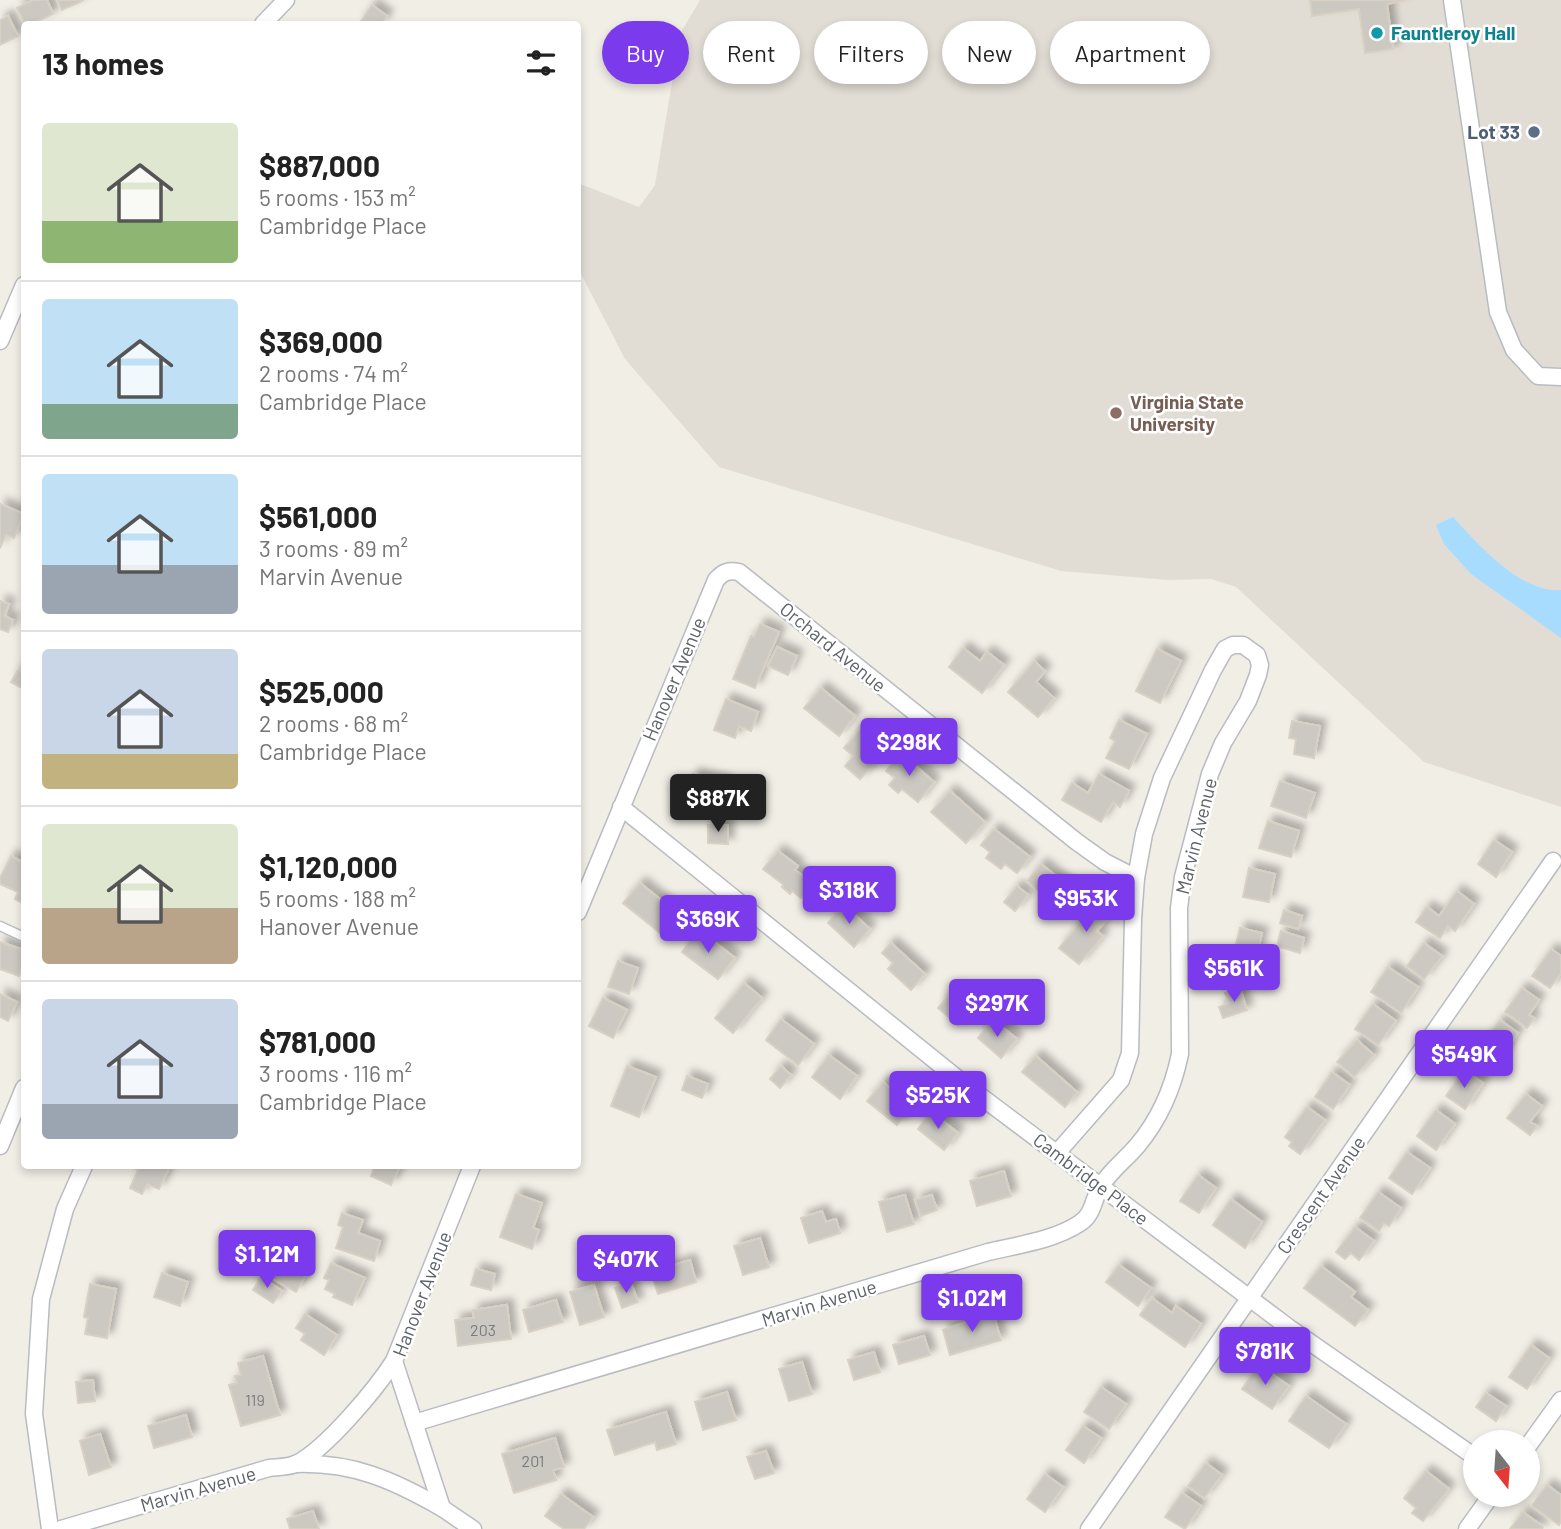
<!DOCTYPE html>
<meta charset="utf-8">
<style>
body{margin:0;font-family:Barlow,sans-serif;background:#f2f2f2;color:#222;height:100vh;display:flex;flex-direction:column;font-size:26px;white-space:nowrap}
*{box-sizing:border-box;margin:0}
p{font-size:23px;color:#767676}
.icon{flex:none;width:38px;height:38px;fill:none;stroke:currentColor;stroke-width:2;stroke-linecap:round;stroke-linejoin:round}
.map{position:relative;flex:1;overflow:hidden}
.panel{position:absolute;left:21px;top:21px;width:560px;height:1148px;display:flex;flex-direction:column;background:#fff;border-radius:7px;box-shadow:0 4px 10px #0003}
.panel>*{flex:none}
.guide{position:absolute;left:602px;top:21px;width:665px;height:63px;display:flex;gap:14px}
.needle{width:46px;rotate:163deg}
.fabs{position:absolute;left:1463px;top:1430px;display:grid;gap:14px}
.fabs a{display:grid;place-items:center;width:77px;height:77px;border-radius:50%;background:#fff;box-shadow:0 4px 10px #0003;font-size:35px}
.price{position:absolute;translate:-50% -60px;padding:0 16px;border-radius:7px;background:#7c3aed;color:#fff;font-size:23px;line-height:46px;filter:drop-shadow(0 2px 4px #0008)}
.price::after{content:'';position:absolute;left:50%;top:42px;width:21px;height:16px;margin-left:-10px;background:inherit;clip-path:polygon(0 0,100% 0,50% 100%)}
.price.on{background:#222;color:#fff}
ul{padding:0;list-style:none}
li{display:flex;align-items:center;gap:21px;height:175px;padding:0 21px}
li+li{border-top:2px solid #e0e0e0}
li span{display:grid;place-items:center;flex:none;width:196px;height:140px;border-radius:7px;color:#555}
li>.icon{margin-inline-start:auto}
span .icon{width:84px;height:84px;fill:#fffc;stroke-width:1}
li b{font-size:30px}
h2{display:flex;justify-content:space-between;align-items:center;height:84px;padding:0 21px;font-size:30px}
.pill{padding:0 24px;border-radius:32px;background:#fff;box-shadow:0 4px 10px #0003;font-size:24px;line-height:63px}
.pill.on{background:#7c3aed;color:#fff}
.map>svg:first-child{display:block}
.education{fill:#e1ddd5}
.water{fill:#a8dcff}
.building{fill:#ccc9c3;stroke:#d7d0c3;stroke-width:2;filter:url(#shadow)}
.lines{fill:none;stroke-linecap:round;stroke-linejoin:round}
.service-casing{stroke:#b8bcc1;stroke-width:11}
.minor-casing{stroke:#b8bcc1;stroke-width:19}
.service{stroke:#fff;stroke-width:8}
.minor{stroke:#fff;stroke-width:16}
.culture-dot{fill:#0f9aa8;stroke:#fff;stroke-width:2.5}
.service-dot{fill:#5c6f8a;stroke:#fff;stroke-width:2.5}
.education-dot{fill:#8d6e63;stroke:#fff;stroke-width:2.5}
.labels{text-anchor:middle;stroke-width:5;stroke-linejoin:round;paint-order:stroke}
.number-label{font-size:16px;fill:#797c7f}
.culture-label{font-size:19px;font-weight:bold;fill:#0d838f;stroke:#fff;text-anchor:start}
.service-label{font-size:19px;font-weight:bold;fill:#4e5e75;stroke:#fff;text-anchor:end}
.education-label{font-size:19px;font-weight:bold;fill:#785e54;stroke:#fff;text-anchor:start}
.street-label{font-size:19px;fill:#5d6268;stroke:#fff}
</style>
<div class="map">
<svg width="1561" height="1529" viewBox="0 0 1561 1529">
<defs>
<filter id="shadow"><feDropShadow dx="6" dy="-6" stdDeviation="3.5" flood-color="#0004"/></filter>
</defs>
<rect width="100%" height="100%" fill="#f1eee6"/>
<polygon class="education" points="700,0 1561,0 1561,807 1424,762 1236,587 1211,579 1169,580 1061,571 719,467 625,359 578,268 578,183 639,207 655,185 680,34"/>
<path class="water" d="M 1453,517 C 1477,543 1521,594 1561,590 L 1561,638 L 1471,574 L 1444,544 L 1436,525 Z"/>
<g class="building">
<polygon points="33,0 47,0 53,14 31,24 25,24 17,8"/>
<polygon points="57,0 84,0 62,10"/>
<polygon points="1310,0 1405,0 1387,4 1393,49 1365,53 1359,9 1312,16"/>
<polygon points="372,5 387,16 382,24 359,24"/>
<polygon points="8,16 18,36 0,45 0,20"/>
<polygon points="0,504 24,514 14,538 6,535 0,548"/>
<polygon points="0,601 9,604 4,616 13,620 8,632 0,629"/>
<polygon points="760,624 779,632 755,688 733,679 751,636 754,637"/>
<polygon points="777,647 797,656 788,675 768,666"/>
<polygon points="963,648 980,661 987,652 1004,665 982,693 949,667"/>
<polygon points="1157,649 1181,661 1160,703 1136,691"/>
<polygon points="1034,661 1045,671 1036,682 1054,698 1038,717 1008,692"/>
<polygon points="18,670 24,673 24,689 11,682"/>
<polygon points="821,688 855,716 839,736 804,708"/>
<polygon points="726,699 758,712 751,731 739,726 735,738 714,730"/>
<polygon points="1119,720 1147,734 1129,769 1106,758 1115,741 1110,738"/>
<polygon points="1292,721 1320,726 1314,758 1294,754 1296,739 1289,738"/>
<polygon points="863,726 888,748 860,779 845,766 853,756 844,748"/>
<polygon points="901,753 934,782 918,802 902,789 898,793 889,785 895,778 886,771"/>
<polygon points="693,774 726,782 721,802 717,801 713,819 683,812"/>
<polygon points="1099,774 1129,791 1120,807 1113,802 1101,822 1062,800 1072,783 1088,793"/>
<polygon points="1280,781 1315,793 1306,818 1271,806"/>
<polygon points="950,791 985,822 966,843 931,812"/>
<polygon points="1268,821 1299,831 1291,857 1259,848"/>
<polygon points="708,825 728,825 728,844 708,843"/>
<polygon points="994,829 1030,857 1017,873 1005,864 1001,869 986,858 990,852 981,845"/>
<polygon points="1494,840 1512,852 1496,877 1478,864"/>
<polygon points="778,851 798,866 795,870 812,883 801,898 792,891 790,894 782,887 784,885 763,869"/>
<polygon points="11,856 24,863 24,904 15,899 18,892 0,884 0,878"/>
<polygon points="1041,864 1070,887 1056,905 1027,881"/>
<polygon points="1249,868 1275,874 1269,902 1243,897"/>
<polygon points="640,883 676,912 659,932 623,903"/>
<polygon points="1017,886 1028,895 1015,911 1004,902"/>
<polygon points="1457,891 1474,904 1455,931 1448,926 1440,938 1416,922 1427,907 1439,916"/>
<polygon points="1098,901 1112,913 1097,931 1103,936 1079,964 1059,948"/>
<polygon points="844,905 870,929 854,947 828,923"/>
<polygon points="1284,910 1302,916 1298,929 1280,923"/>
<polygon points="1240,928 1262,933 1253,970 1231,964"/>
<polygon points="699,930 735,958 718,979 682,952"/>
<polygon points="1281,931 1304,938 1300,953 1277,946"/>
<polygon points="0,942 24,950 24,961 19,976 0,969"/>
<polygon points="891,943 925,974 911,990 888,969 893,963 882,953"/>
<polygon points="1424,943 1442,956 1424,979 1407,966"/>
<polygon points="1551,949 1561,956 1561,973 1550,988 1532,976"/>
<polygon points="618,961 638,968 629,994 608,987"/>
<polygon points="1388,967 1418,987 1401,1013 1371,992"/>
<polygon points="744,983 762,998 733,1033 715,1018"/>
<polygon points="1240,988 1247,1010 1223,1018 1219,1007 1229,1003 1225,993"/>
<polygon points="1522,988 1539,1000 1529,1015 1534,1018 1527,1028 1505,1012"/>
<polygon points="953,990 973,1006 958,1025 938,1008"/>
<polygon points="0,994 17,1002 8,1021 0,1017"/>
<polygon points="603,998 627,1010 613,1038 589,1026"/>
<polygon points="1373,1004 1396,1021 1378,1045 1355,1029"/>
<polygon points="781,1019 814,1044 798,1065 766,1040"/>
<polygon points="993,1020 1017,1039 1001,1058 978,1038"/>
<polygon points="1500,1020 1518,1033 1499,1060 1481,1047"/>
<polygon points="1357,1040 1374,1055 1354,1077 1337,1062"/>
<polygon points="829,1055 857,1076 840,1099 812,1077"/>
<polygon points="1036,1056 1077,1092 1065,1107 1022,1072"/>
<polygon points="627,1066 656,1077 639,1117 611,1106"/>
<polygon points="781,1066 791,1075 780,1088 770,1079"/>
<polygon points="1464,1070 1483,1083 1465,1109 1446,1096"/>
<polygon points="1332,1072 1350,1085 1333,1109 1315,1097"/>
<polygon points="687,1076 708,1084 702,1098 682,1090"/>
<polygon points="883,1082 912,1107 897,1125 867,1101"/>
<polygon points="1526,1094 1542,1106 1530,1122 1537,1126 1530,1135 1507,1118"/>
<polygon points="1307,1107 1325,1120 1300,1154 1289,1146 1292,1142 1285,1137"/>
<polygon points="1436,1110 1455,1124 1436,1150 1417,1136"/>
<polygon points="931,1112 958,1133 944,1150 918,1129"/>
<polygon points="1407,1152 1430,1168 1412,1194 1389,1178"/>
<polygon points="138,1166 170,1166 159,1189 147,1184 142,1194 130,1188 138,1170 136,1169"/>
<polygon points="375,1166 400,1166 391,1185 371,1176"/>
<polygon points="1004,1171 1011,1196 977,1206 970,1181"/>
<polygon points="1198,1175 1216,1188 1199,1213 1180,1201"/>
<polygon points="1378,1192 1401,1208 1389,1226 1384,1223 1379,1231 1360,1218"/>
<polygon points="516,1194 542,1203 533,1228 539,1230 532,1249 500,1237"/>
<polygon points="905,1195 914,1224 887,1232 879,1202"/>
<polygon points="932,1195 937,1210 921,1216 915,1200"/>
<polygon points="1231,1199 1262,1222 1245,1248 1213,1225"/>
<polygon points="822,1211 826,1222 836,1219 840,1233 809,1243 801,1218"/>
<polygon points="342,1213 363,1220 358,1233 380,1241 374,1261 336,1248 343,1227 338,1225"/>
<polygon points="1355,1227 1374,1241 1359,1260 1351,1253 1345,1259 1336,1252"/>
<polygon points="760,1238 769,1267 743,1275 734,1246"/>
<polygon points="690,1260 696,1282 658,1294 651,1272"/>
<polygon points="283,1263 305,1276 296,1292 273,1279"/>
<polygon points="331,1263 365,1278 352,1305 333,1297 335,1294 325,1289 329,1280 324,1278"/>
<polygon points="1119,1265 1151,1288 1138,1306 1106,1282"/>
<polygon points="1321,1266 1355,1292 1351,1297 1368,1310 1355,1326 1304,1288"/>
<polygon points="476,1269 495,1274 491,1290 471,1285"/>
<polygon points="162,1273 188,1282 180,1306 154,1297"/>
<polygon points="261,1277 282,1291 273,1303 253,1290"/>
<polygon points="631,1283 638,1302 622,1308 615,1288"/>
<polygon points="90,1284 116,1289 107,1338 85,1334 88,1318 84,1317"/>
<polygon points="594,1285 604,1317 580,1325 570,1292"/>
<polygon points="1152,1298 1172,1313 1176,1306 1201,1324 1185,1347 1140,1315"/>
<polygon points="556,1300 563,1322 529,1332 523,1310"/>
<polygon points="507,1305 511,1339 458,1346 455,1320 474,1318 473,1310"/>
<polygon points="993,1313 1001,1340 950,1355 943,1330"/>
<polygon points="305,1314 337,1335 324,1355 301,1340 305,1334 296,1328"/>
<polygon points="924,1336 930,1355 899,1364 893,1345"/>
<polygon points="1531,1345 1549,1358 1527,1389 1509,1377"/>
<polygon points="874,1352 880,1372 854,1380 848,1360"/>
<polygon points="263,1356 280,1415 241,1426 229,1385 237,1383 235,1376 241,1375 238,1363"/>
<polygon points="802,1362 812,1394 789,1401 779,1369"/>
<polygon points="1259,1365 1289,1386 1272,1409 1242,1389"/>
<polygon points="93,1380 95,1401 78,1403 76,1382"/>
<polygon points="1101,1387 1126,1404 1109,1429 1084,1412"/>
<polygon points="727,1392 736,1420 703,1430 695,1402"/>
<polygon points="1486,1393 1506,1406 1496,1421 1476,1407"/>
<polygon points="1306,1396 1346,1424 1329,1448 1289,1421"/>
<polygon points="666,1412 676,1444 657,1450 655,1442 615,1455 607,1430"/>
<polygon points="186,1415 192,1437 154,1448 148,1426"/>
<polygon points="1083,1426 1101,1438 1084,1463 1066,1450"/>
<polygon points="100,1434 111,1467 89,1475 80,1441"/>
<polygon points="555,1438 564,1467 553,1470 556,1480 514,1493 502,1454"/>
<polygon points="766,1451 774,1473 755,1479 747,1457"/>
<polygon points="1206,1463 1222,1475 1204,1498 1188,1486"/>
<polygon points="1426,1471 1449,1489 1423,1521 1412,1513 1416,1508 1404,1498"/>
<polygon points="1045,1474 1063,1487 1045,1512 1027,1499"/>
<polygon points="1547,1485 1561,1495 1561,1521 1559,1525 1532,1506"/>
<polygon points="1182,1493 1201,1506 1185,1529 1165,1517"/>
<polygon points="561,1494 593,1517 584,1529 564,1529 545,1516"/>
<polygon points="313,1511 319,1529 290,1529 287,1519"/>
<polygon points="1523,1512 1543,1527 1542,1529 1510,1529"/>
</g>
<g class="lines">
<g class="service-casing">
<polyline id="service" points="0,926 24,937"/>
</g>
<g class="minor-casing">
<g id="minor">
<polyline points="1452,0 1498,312 1514,350 1538,376 1561,377"/>
<polyline points="263,24 286,0"/>
<polyline points="0,341 24,285"/>
<polyline points="621,807 963,1083 1288,1327 1475,1457"/>
<path d="M 578,912 L 716,580 C 723,572 728,570 739,572 L 1077,842 L 1105,862 L 1136,878"/>
<polyline points="0,1146 24,1088"/>
<polyline points="472,1166 394,1361 442,1508 473,1529"/>
<path d="M 414,1423 L 988,1252 C 1018,1245 1055,1240 1080,1223 C 1094,1214 1093,1198 1101,1186 C 1110,1171 1126,1159 1137,1146 C 1159,1120 1173,1088 1180,1054 L 1179,908 L 1183,877 L 1210,774 L 1223,743 L 1248,701 L 1258,675 L 1260,665 L 1257,655 L 1243,645 L 1233,645 L 1225,649 L 1213,670 L 1162,778 L 1144,834 L 1136,878 L 1133,919 L 1130,1053 L 1121,1080 L 1057,1153"/>
<polyline points="1528,1446 1561,1400"/>
<path d="M 295,1464 C 353,1462 393,1480 442,1508"/>
<polyline points="50,1529 34,1414 41,1299 65,1209 84,1166"/>
<path d="M 61,1529 L 269,1468 C 278,1467 289,1467 296,1464 C 326,1449 376,1389 394,1361"/>
<polyline points="1089,1529 1553,861"/>
<polyline points="1467,1529 1492,1494"/>
</g>
</g>
<use href="#service" class="service"/>
<use href="#minor" class="minor"/>
</g>
<circle class="culture-dot" cx="1377" cy="33" r="7"/>
<circle class="service-dot" cx="1534" cy="132" r="7"/>
<circle class="education-dot" cx="1116" cy="413" r="7"/>
<g class="labels">
<g class="number-label">
<text x="483" y="1336">203</text>
<text x="255" y="1406">119</text>
<text x="533" y="1467">201</text>
</g>
<g class="culture-label">
<text x="1391" y="40">Fauntleroy Hall</text>
</g>
<g class="service-label">
<text x="1520" y="139">Lot 33</text>
</g>
<g class="education-label">
<text x="1130" y="409">Virginia State<tspan x="1130" dy="22">University</tspan></text>
</g>
<g class="street-label">
<text transform="translate(833 647) rotate(39)" y="7">Orchard Avenue</text>
<text transform="translate(674 679) rotate(-67)" y="7">Hanover Avenue</text>
<text transform="translate(1196 836) rotate(-76)" y="7">Marvin Avenue</text>
<text transform="translate(1091 1179) rotate(37)" y="7">Cambridge Place</text>
<text transform="translate(1321 1195) rotate(-55)" y="7">Crescent Avenue</text>
<text transform="translate(422 1294) rotate(-69)" y="7">Hanover Avenue</text>
<text transform="translate(819 1303) rotate(-17)" y="7">Marvin Avenue</text>
<text transform="translate(198 1489) rotate(-16)" y="7">Marvin Avenue</text>
</g>
</g>
</svg>
<div class="fabs">
<a><svg class="needle" viewBox="-14 -14 28 28"><path d="M0-13l5 13h-10z" fill="#e53935"/><path d="M0 13l5-13h-10z" fill="#767676"/></svg></a>
</div>
<b class="price" style="left:909px;top:778px">$298K</b>
<b class="price on" style="left:718px;top:834px">$887K</b>
<b class="price" style="left:849px;top:926px">$318K</b>
<b class="price" style="left:1086px;top:934px">$953K</b>
<b class="price" style="left:708px;top:955px">$369K</b>
<b class="price" style="left:1234px;top:1004px">$561K</b>
<b class="price" style="left:997px;top:1039px">$297K</b>
<b class="price" style="left:1464px;top:1090px">$549K</b>
<b class="price" style="left:938px;top:1131px">$525K</b>
<b class="price" style="left:267px;top:1290px">$1.12M</b>
<b class="price" style="left:626px;top:1295px">$407K</b>
<b class="price" style="left:972px;top:1334px">$1.02M</b>
<b class="price" style="left:1265px;top:1387px">$781K</b>
<div class="guide">
<a class="pill on">Buy</a>
<a class="pill">Rent</a>
<a class="pill">Filters</a>
<a class="pill">New</a>
<a class="pill">Apartment</a>
</div>
<section class="panel">
<h2>13 homes<svg class="icon" aria-label="filters" viewBox="0 0 24 24"><path d="M4 7h16M4 17h16"/><circle cx="9" cy="7" r="2"/><circle cx="15" cy="17" r="2"/></svg></h2>
<ul>
<li><span style="background:linear-gradient(#dfe7d0 70%,#8fb573 0)"><svg class="icon" aria-label="home" viewBox="0 0 24 24"><path d="M3 11l9-7 9 7M6 9v11h12V9"/></svg></span><div><b>$887,000</b><p>5 rooms · 153 m²</p><p>Cambridge Place</p></div></li>
<li><span style="background:linear-gradient(#bfe0f5 75%,#7fa58c 0)"><svg class="icon" aria-label="home" viewBox="0 0 24 24"><path d="M3 11l9-7 9 7M6 9v11h12V9"/></svg></span><div><b>$369,000</b><p>2 rooms · 74 m²</p><p>Cambridge Place</p></div></li>
<li><span style="background:linear-gradient(#bfe0f5 65%,#9aa5b1 0)"><svg class="icon" aria-label="home" viewBox="0 0 24 24"><path d="M3 11l9-7 9 7M6 9v11h12V9"/></svg></span><div><b>$561,000</b><p>3 rooms · 89 m²</p><p>Marvin Avenue</p></div></li>
<li><span style="background:linear-gradient(#c9d6e8 75%,#c2b280 0)"><svg class="icon" aria-label="home" viewBox="0 0 24 24"><path d="M3 11l9-7 9 7M6 9v11h12V9"/></svg></span><div><b>$525,000</b><p>2 rooms · 68 m²</p><p>Cambridge Place</p></div></li>
<li><span style="background:linear-gradient(#dfe7d0 60%,#b9a48a 0)"><svg class="icon" aria-label="home" viewBox="0 0 24 24"><path d="M3 11l9-7 9 7M6 9v11h12V9"/></svg></span><div><b>$1,120,000</b><p>5 rooms · 188 m²</p><p>Hanover Avenue</p></div></li>
<li><span style="background:linear-gradient(#c9d6e8 75%,#9aa5b1 0)"><svg class="icon" aria-label="home" viewBox="0 0 24 24"><path d="M3 11l9-7 9 7M6 9v11h12V9"/></svg></span><div><b>$781,000</b><p>3 rooms · 116 m²</p><p>Cambridge Place</p></div></li>
</ul>
</section>
</div>
